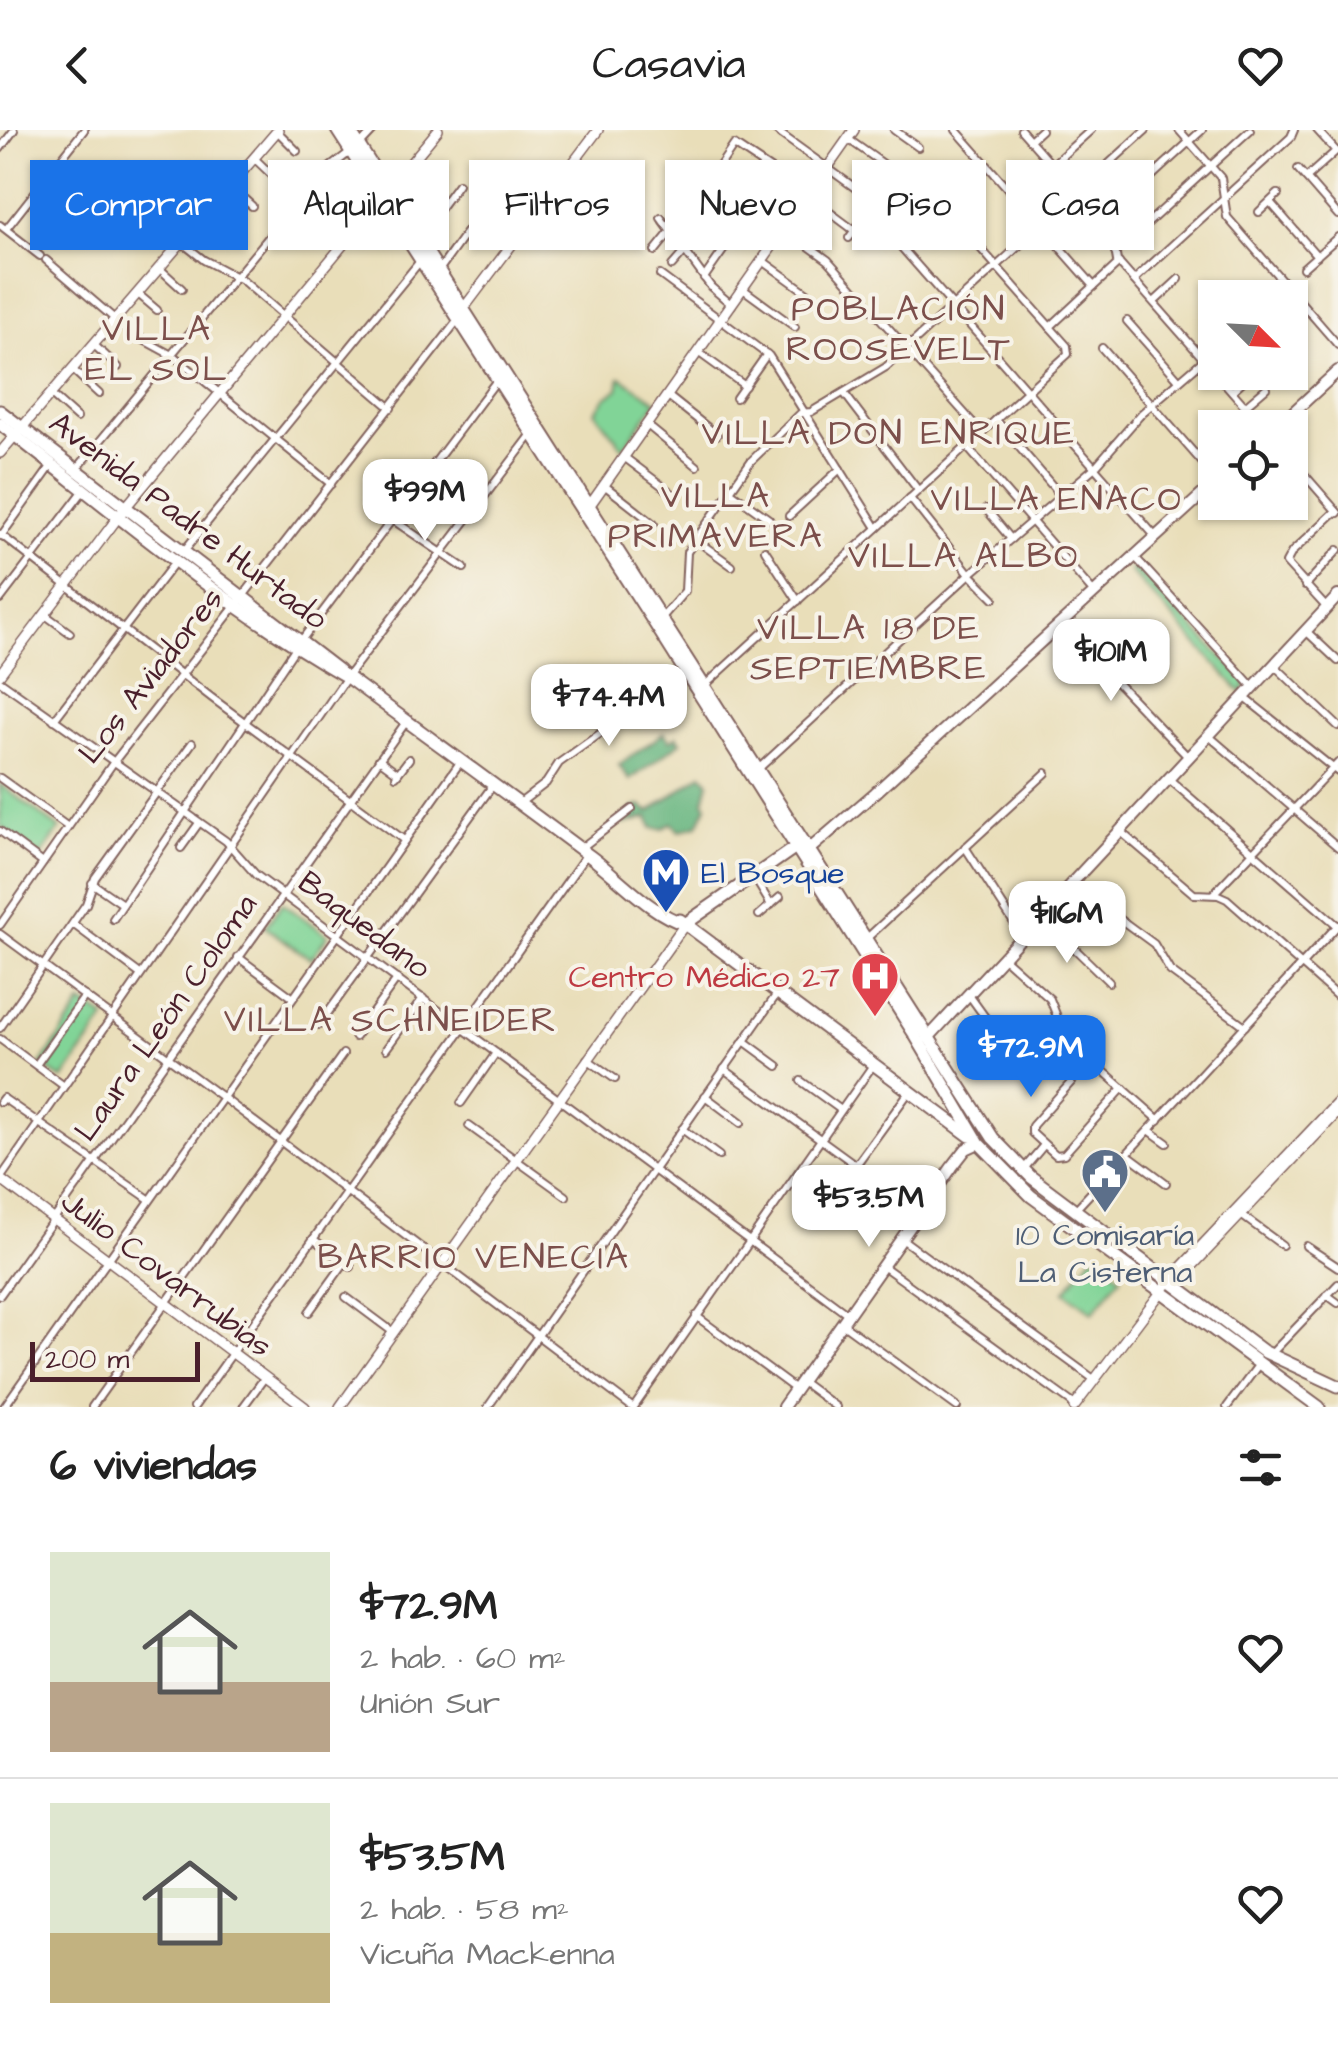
<!DOCTYPE html>
<html lang="es">
<meta charset="utf-8">
<style>
body{margin:0;font-family:"Architects Daughter",sans-serif;background:#f2f2f2;color:#222;height:100vh;display:flex;flex-direction:column;font-size:38px;white-space:nowrap}
*{box-sizing:border-box;margin:0}
p{font-size:32px;color:#767676}
.icon{flex:none;width:55px;height:55px;fill:none;stroke:currentColor;stroke-width:2;stroke-linecap:round;stroke-linejoin:round}
.map{position:relative;height:1277px;overflow:hidden}
.drawer{display:flex;flex-direction:column;background:#fff;flex:1}
.drawer>*{flex:none}
.banner{position:absolute;left:30px;top:30px;width:1280px;height:90px;display:flex;gap:20px}
.needle{width:65px;rotate:114deg}
.fabs{position:absolute;left:1198px;top:150px;display:grid;gap:20px}
.fabs a{display:grid;place-items:center;width:110px;height:110px;border-radius:0px;background:#fff;box-shadow:0 2px 8px #0004;font-size:50px}
.scale{position:absolute;left:30px;bottom:25px;width:170px;box-sizing:border-box;padding-left:10px;border:5px solid #4a1f2b;border-top:0;font-size:28px;line-height:35px;white-space:nowrap;color:#4a1f2b;-webkit-text-stroke:8px #f7f3e8;paint-order:stroke}
.price{position:absolute;translate:-50% -85px;padding:0 22px;border-radius:20px;background:#fff;color:#222;font-size:32px;line-height:65px;filter:drop-shadow(0 2px 5px #0008)}
.price::after{content:'';position:absolute;left:50%;top:60px;width:30px;height:22px;margin-left:-15px;background:inherit;clip-path:polygon(0 0,100% 0,50% 100%)}
.price.active{background:#1a73e8;color:#fff}
ul{padding:0;list-style:none}
li{display:flex;align-items:center;gap:30px;height:250px;padding:0 50px}
li+li{border-top:2px solid #e0e0e0}
li span{display:grid;place-items:center;flex:none;width:280px;height:200px;border-radius:0px;color:#555}
li>.icon{margin-inline-start:auto}
span .icon{width:120px;height:120px;fill:#fffc;stroke-width:1}
li b{font-size:42px}
h2{display:flex;justify-content:space-between;align-items:center;height:120px;padding:0 50px;font-size:42px}
.pill{padding:0 35px;border-radius:0px;background:#fff;box-shadow:0 2px 8px #0004;font-size:35px;line-height:90px}
.pill.active{background:#1a73e8;color:#fff}
header{display:flex;justify-content:space-between;align-items:center;height:130px;padding:0 50px;background:#fff;font-size:45px;font-weight:600}
.map>svg:first-child{display:block}
.green{fill:#81d497;stroke:#667a61;stroke-width:2.5}
.forest{fill:#68b680;stroke:#596a56;stroke-width:2.5}
.lines{fill:none;stroke-linecap:round;stroke-linejoin:round}
.minor-casing{stroke:#82625d;stroke-width:10}
.tertiary-casing{stroke:#82625d;stroke-width:12}
.secondary-casing{stroke:#82625d;stroke-width:14}
.primary-casing{stroke:#82625d;stroke-width:15}
.minor{stroke:#fff;stroke-width:6}
.tertiary{stroke:#fff;stroke-width:9}
.secondary{stroke:#fff;stroke-width:10}
.primary{stroke:#fff;stroke-width:11}
.labels{text-anchor:middle;stroke-width:8;stroke-linejoin:round;paint-order:stroke}
.street-label{font-size:32px;fill:#4a1f2b;stroke:#f7f3e8}
.transit-label{font-size:32px;fill:#164399;stroke:#f7f3e8;text-anchor:start}
.health-label{font-size:32px;fill:#be3a42;stroke:#f7f3e8;text-anchor:end}
.service-label{font-size:32px;fill:#4e5e75;stroke:#f7f3e8}
.neighbourhood-label{font-size:35px;letter-spacing:2.5px;fill:#7c4f4b;stroke:#f7f3e8}
</style>
<header><svg class="icon" aria-label="back" viewBox="0 0 24 24"><path d="M15 5l-7 7 7 7"/></svg>Casavia<svg class="icon" aria-label="heart" viewBox="0 0 24 24"><path d="M12 20l-8-8c-3-5 5-10 8-4 3-6 11-1 8 4z"/></svg></header>
<div class="map">
<svg width="1338" height="1277" viewBox="0 0 1338 1277">
<rect width="100%" height="100%" fill="#f7f3e8"/>
<filter id="ink" filterUnits="userSpaceOnUse"><feTurbulence type="fractalNoise" baseFrequency=".01" numOctaves="2"/><feDisplacementMap in="SourceGraphic" scale="20" xChannelSelector="R" yChannelSelector="G"/><feConvolveMatrix kernelMatrix="1 2 1 2 8 2 1 2 1" color-interpolation-filters="sRGB"/></filter>
<filter id="wash" filterUnits="userSpaceOnUse"><feTurbulence type="fractalNoise" baseFrequency=".0048" numOctaves="4" result="noise"/><feDisplacementMap in="SourceGraphic" scale="40" xChannelSelector="R" yChannelSelector="G"/><feGaussianBlur stdDeviation="2.25" result="paint"/><feColorMatrix in="noise" values="0 0 0 0 0 0 0 0 0 0 0 0 0 0 0 0 0 1.4 0 .05"/><feComposite in="paint" operator="in"/></filter>
<g filter="url(#wash)">
<rect width="100%" height="100%" fill="#e9deb9"/>
<g class="green">
<polygon points="620,247 657,271 623,318 595,282 605,268 618,259"/>
<polygon points="1135,437 1247,553 1242,563 1130,441"/>
<polygon points="0,654 60,699 40,727 0,696"/>
<polygon points="282,773 328,805 311,829 265,797"/>
<polygon points="82,873 106,888 63,950 41,935"/>
<polygon points="1093,1125 1121,1146 1093,1182 1065,1161"/>
</g>
<g class="forest">
<polygon points="664,603 670,611 677,606 681,612 630,650 619,635"/>
<polygon points="702,644 709,652 704,671 707,676 698,695 679,701 672,693 663,699 652,698 648,687 623,694 620,691 636,677 642,676 649,682"/>
</g>
</g>
<g filter="url(#ink)">
<g class="lines">
<g class="minor-casing">
<g id="minor">
<polyline points="775,0 887,81"/>
<polyline points="894,0 918,17"/>
<polyline points="956,0 1094,156"/>
<polyline points="1021,0 1112,103 1117,131 1215,242"/>
<polyline points="1179,0 1221,48 1227,87 1338,215"/>
<polyline points="1317,0 1336,21"/>
<polyline points="277,1 297,21"/>
<polyline points="848,9 899,45"/>
<polyline points="1030,10 1041,0"/>
<polyline points="360,15 374,0"/>
<polyline points="0,19 14,0"/>
<polyline points="254,28 276,49"/>
<polyline points="1052,35 1091,0"/>
<polyline points="1298,39 1338,85"/>
<polyline points="1306,48 1336,21"/>
<polyline points="230,56 252,76"/>
<polyline points="808,66 855,101"/>
<polyline points="697,69 729,84 767,86 828,130 982,303"/>
<polyline points="1270,72 1317,126"/>
<polyline points="1259,82 1278,64"/>
<polyline points="207,83 232,104"/>
<polyline points="729,84 763,35"/>
<polyline points="661,88 711,157 732,175"/>
<polyline points="1102,92 1202,0"/>
<polyline points="0,95 40,126"/>
<polyline points="6,99 84,0"/>
<polyline points="887,101 1155,406"/>
<polyline points="419,107 458,54"/>
<polyline points="849,108 875,72"/>
<polyline points="181,112 204,130 242,150 391,278"/>
<polyline points="655,121 697,69 734,15 776,43 760,84"/>
<polyline points="1115,123 1250,0"/>
<polyline points="46,130 131,203 175,227 331,354"/>
<polyline points="763,131 813,167"/>
<polyline points="672,136 685,121"/>
<polyline points="159,138 182,159"/>
<polyline points="1303,138 1338,107"/>
<polyline points="440,139 478,86"/>
<polyline points="660,145 769,226 877,398"/>
<polyline points="704,148 748,85"/>
<polyline points="1134,150 1291,7 1294,0"/>
<polyline points="743,159 795,197"/>
<polyline points="137,163 157,180"/>
<polyline points="1154,172 1179,149"/>
<polyline points="1127,191 1179,250"/>
<polyline points="1050,197 1119,133"/>
<polyline points="93,214 118,237"/>
<polyline points="1102,218 1215,347"/>
<polyline points="698,222 745,256"/>
<polyline points="72,239 99,264"/>
<polyline points="1215,242 1264,298"/>
<polyline points="1232,261 1253,242"/>
<polyline points="844,263 918,360"/>
<polyline points="50,264 77,288"/>
<polyline points="668,266 717,305"/>
<polyline points="736,268 767,224"/>
<polyline points="1245,276 1266,258"/>
<polyline points="996,290 1061,366"/>
<polyline points="647,295 697,336"/>
<polyline points="967,317 1094,463"/>
<polyline points="624,327 677,367"/>
<polyline points="1290,328 1338,383"/>
<polyline points="76,340 320,45 350,22"/>
<polyline points="604,355 654,394"/>
<polyline points="730,361 769,389"/>
<polyline points="910,368 970,444 994,468"/>
<polyline points="986,379 1011,409"/>
<polyline points="789,386 840,339"/>
<polyline points="393,390 464,438"/>
<polyline points="0,404 212,568 404,710"/>
<polyline points="1,406 52,335"/>
<polyline points="696,410 732,436"/>
<polyline points="765,420 798,471"/>
<polyline points="183,422 421,130"/>
<polyline points="1135,427 1253,557"/>
<polyline points="1305,456 1338,420"/>
<polyline points="0,470 84,360"/>
<polyline points="1326,477 1286,433 1292,422 1336,381"/>
<polyline points="44,484 70,503"/>
<polyline points="659,491 685,461 687,422 751,331 801,283 811,282 886,237 1146,0"/>
<polyline points="1061,494 1188,627"/>
<polyline points="1306,501 1338,531"/>
<polyline points="1274,535 1338,596"/>
<polyline points="0,551 226,711 256,745 848,1184"/>
<polyline points="702,558 1068,224 1067,216 921,51"/>
<polyline points="1244,567 1338,642"/>
<polyline points="54,590 175,432"/>
<polyline points="1209,606 1338,717"/>
<polyline points="379,629 398,643"/>
<polyline points="756,641 970,444 1095,337 1142,283 1215,220"/>
<polyline points="396,646 409,629"/>
<polyline points="0,648 68,697"/>
<polyline points="1169,649 1338,796"/>
<polyline points="520,673 546,653 559,633 686,542"/>
<polyline points="0,701 43,733"/>
<polyline points="1121,702 1194,764 1218,765 1227,769 1338,867"/>
<polyline points="965,717 1023,807"/>
<polyline points="181,718 199,693"/>
<polyline points="581,718 632,679"/>
<polyline points="754,747 771,775"/>
<polyline points="92,753 121,773"/>
<polyline points="1072,754 1154,814 1170,841 1245,896"/>
<polyline points="1213,764 1338,633"/>
<polyline points="759,785 780,767"/>
<polyline points="1042,787 1109,852"/>
<polyline points="113,789 294,520 497,250"/>
<polyline points="73,794 140,844"/>
<polyline points="0,795 113,633 458,190"/>
<polyline points="0,804 222,967 632,1277"/>
<polyline points="867,808 1046,643"/>
<polyline points="238,827 292,867"/>
<polyline points="1004,828 1050,869 1065,907 1159,990"/>
<polyline points="969,865 1013,926"/>
<polyline points="319,895 493,655"/>
<polyline points="0,898 86,774 95,748 192,613"/>
<polyline points="355,907 397,849"/>
<polyline points="0,909 64,956"/>
<polyline points="744,911 778,936"/>
<polyline points="386,919 423,868"/>
<polyline points="587,929 615,949"/>
<polyline points="1091,930 1032,996 1032,1003 1056,1025 1064,1024 1123,958"/>
<polyline points="36,935 85,866"/>
<polyline points="724,939 856,1035 909,962"/>
<polyline points="801,951 841,980"/>
<polyline points="705,966 741,993"/>
<polyline points="0,972 3,968 149,1069"/>
<polyline points="461,973 496,923"/>
<polyline points="469,996 566,1066"/>
<polyline points="682,999 719,1026"/>
<polyline points="1149,1000 1167,1013"/>
<polyline points="1127,1024 1166,1053"/>
<polyline points="1023,1040 1044,1015"/>
<polyline points="0,1049 347,547 532,304"/>
<polyline points="1075,1080 1338,795"/>
<polyline points="1241,1085 1282,1115"/>
<polyline points="313,1109 351,1137"/>
<polyline points="902,1109 1095,1250"/>
<polyline points="1306,1116 1338,1137"/>
<polyline points="883,1136 1075,1275"/>
<polyline points="0,1165 406,592"/>
<polyline points="1327,1165 1338,1173"/>
<polyline points="346,1167 393,1202"/>
<polyline points="309,1182 345,1132"/>
<polyline points="696,1186 795,1259"/>
<polyline points="843,1194 957,1277"/>
<polyline points="1271,1224 1338,1154"/>
<polyline points="802,1252 836,1277"/>
<polyline points="4,1277 461,631"/>
<polyline points="92,1277 343,924"/>
<polyline points="194,1277 586,725"/>
<polyline points="243,1277 265,1247"/>
<polyline points="488,1277 777,864"/>
<polyline points="634,1277 873,935"/>
<polyline points="1227,1277 1259,1234"/>
</g>
</g>
<g class="tertiary-casing">
<g id="tertiary">
<polyline points="461,182 598,0"/>
<polyline points="0,323 278,0"/>
<polyline points="590,375 854,0"/>
<polyline points="0,544 125,378 438,0"/>
<polyline points="0,1049 305,1277"/>
<polyline points="1171,1152 1180,1149 1338,982"/>
<polyline points="340,1277 685,794"/>
<polyline points="1074,1277 1174,1145 1338,972"/>
</g>
</g>
<g class="secondary-casing">
<g id="secondary">
<polyline points="1276,298 1338,241"/>
<polyline points="804,724 875,663 1215,353"/>
<polyline points="928,908 1338,466"/>
<polyline points="783,1277 952,1037 966,1019 979,1013"/>
</g>
</g>
<g class="primary-casing">
<g id="primary">
<polyline points="337,0 655,494 915,905 979,1013 1031,1066 1319,1277"/>
<polyline points="349,0 993,1008 1031,1047 1263,1221 1338,1256"/>
<polyline points="0,281 339,541"/>
<path d="M 0,294 C 113,381 224,477 347,547 C 428,607 510,666 591,727 C 618,747 652,785 685,794"/>
<polyline points="680,790 970,1006"/>
<polyline points="685,794 800,714"/>
</g>
</g>
<use href="#minor" class="minor"/>
<use href="#tertiary" class="tertiary"/>
<use href="#secondary" class="secondary"/>
<use href="#primary" class="primary"/>
</g>
</g>
<defs>
<g id="metro-pin" transform="scale(2.5)"><path d="M0 17L-7.5 6A9.5 9.5 0 1 1 7.5 6Z" fill="#1a4fb4" stroke="#f7f3e8"/><path d="M-5.5 5V-5H-3L0 0L3-5H5.5V5H3V-.5L0 4L-3-.5V5Z" fill="#fff"/></g>
<g id="hospital-pin" transform="scale(2.5)"><path d="M0 17L-7.5 6A9.5 9.5 0 1 1 7.5 6Z" fill="#e0444e" stroke="#f7f3e8"/><path d="M-5-5h3v3.5h4V-5h3V5h-3V1.5h-4V5h-3Z" fill="#fff"/></g>
<g id="civic-pin" transform="scale(2.5)"><path d="M0 17L-7.5 6A9.5 9.5 0 1 1 7.5 6Z" fill="#5c6f8a" stroke="#f7f3e8"/><path d="M-.6-6.5H3V-4.5H.6V-3L4-1V1h2V6H-6V1h2V-1L-.6-3ZM-1.2 2.5V6h2.4V2.5Z" fill="#fff"/></g>
</defs>
<g fill-rule="evenodd">
<use href="#metro-pin" x="666" y="742"/>
<use href="#hospital-pin" x="875" y="846"/>
<use href="#civic-pin" x="1105" y="1042"/>
</g>
<g class="labels">
<g class="street-label">
<text transform="translate(189 390) rotate(37)" y="11">Avenida Padre Hurtado</text>
<text transform="translate(150 545) rotate(-52)" y="11">Los Aviadores</text>
<text transform="translate(365 794) rotate(37)" y="11">Baquedano</text>
<text transform="translate(165 887) rotate(-55)" y="11">Laura León Coloma</text>
<text transform="translate(167 1143) rotate(37)" y="11">Julio Covarrubias</text>
</g>
<g class="transit-label">
<text x="701" y="753">El Bosque</text>
</g>
<g class="health-label">
<text x="840" y="857">Centro Médico 27</text>
</g>
<g class="service-label">
<text x="1105" y="1115">10 Comisaría<tspan x="1105" dy="37">La Cisterna</tspan></text>
</g>
<g class="neighbourhood-label">
<text x="899" y="190">POBLACIÓN<tspan x="899" dy="40">ROOSEVELT</tspan></text>
<text x="157" y="210">VILLA<tspan x="157" dy="40">EL SOL</tspan></text>
<text x="889" y="314">VILLA DON ENRIQUE</text>
<text x="716" y="377">VILLA<tspan x="716" dy="40">PRIMAVERA</tspan></text>
<text x="1057" y="380">VILLA ENACO</text>
<text x="964" y="437">VILLA ALBO</text>
<text x="869" y="509">VILLA 18 DE<tspan x="869" dy="40">SEPTIEMBRE</tspan></text>
<text x="391" y="901">VILLA SCHNEIDER</text>
<text x="474" y="1138">BARRIO VENECIA</text>
</g>
</g>
</svg>
<div class="fabs">
<a><svg class="needle" viewBox="-14 -14 28 28"><path d="M0-13l5 13h-10z" fill="#e53935"/><path d="M0 13l5-13h-10z" fill="#767676"/></svg></a>
<a><svg class="icon" aria-label="locate" viewBox="0 0 24 24"><circle cx="12" cy="12" r="6"/><path d="M12 2v4M12 18v4M2 12h4M18 12h4"/></svg></a>
</div>
<div class="scale">200 m</div>
<b class="price" style="left:425px;top:414px">$99M</b>
<b class="price" style="left:1111px;top:574px">$101M</b>
<b class="price" style="left:609px;top:619px">$74.4M</b>
<b class="price" style="left:1067px;top:836px">$116M</b>
<b class="price active" style="left:1031px;top:970px">$72.9M</b>
<b class="price" style="left:869px;top:1120px">$53.5M</b>
<div class="banner">
<a class="pill active">Comprar</a>
<a class="pill">Alquilar</a>
<a class="pill">Filtros</a>
<a class="pill">Nuevo</a>
<a class="pill">Piso</a>
<a class="pill">Casa</a>
</div>
</div>
<section class="drawer">
<h2>6 viviendas<svg class="icon" aria-label="filters" viewBox="0 0 24 24"><path d="M4 7h16M4 17h16"/><circle cx="9" cy="7" r="2"/><circle cx="15" cy="17" r="2"/></svg></h2>
<ul>
<li><span style="background:linear-gradient(#dfe7d0 65%,#b9a48a 0)"><svg class="icon" aria-label="home" viewBox="0 0 24 24"><path d="M3 11l9-7 9 7M6 9v11h12V9"/></svg></span><div><b>$72.9M</b><p>2 hab. · 60 m²</p><p>Unión Sur</p></div><svg class="icon" aria-label="heart" viewBox="0 0 24 24"><path d="M12 20l-8-8c-3-5 5-10 8-4 3-6 11-1 8 4z"/></svg></li>
<li><span style="background:linear-gradient(#dfe7d0 65%,#c2b280 0)"><svg class="icon" aria-label="home" viewBox="0 0 24 24"><path d="M3 11l9-7 9 7M6 9v11h12V9"/></svg></span><div><b>$53.5M</b><p>2 hab. · 58 m²</p><p>Vicuña Mackenna</p></div><svg class="icon" aria-label="heart" viewBox="0 0 24 24"><path d="M12 20l-8-8c-3-5 5-10 8-4 3-6 11-1 8 4z"/></svg></li>
</ul>
</section>
